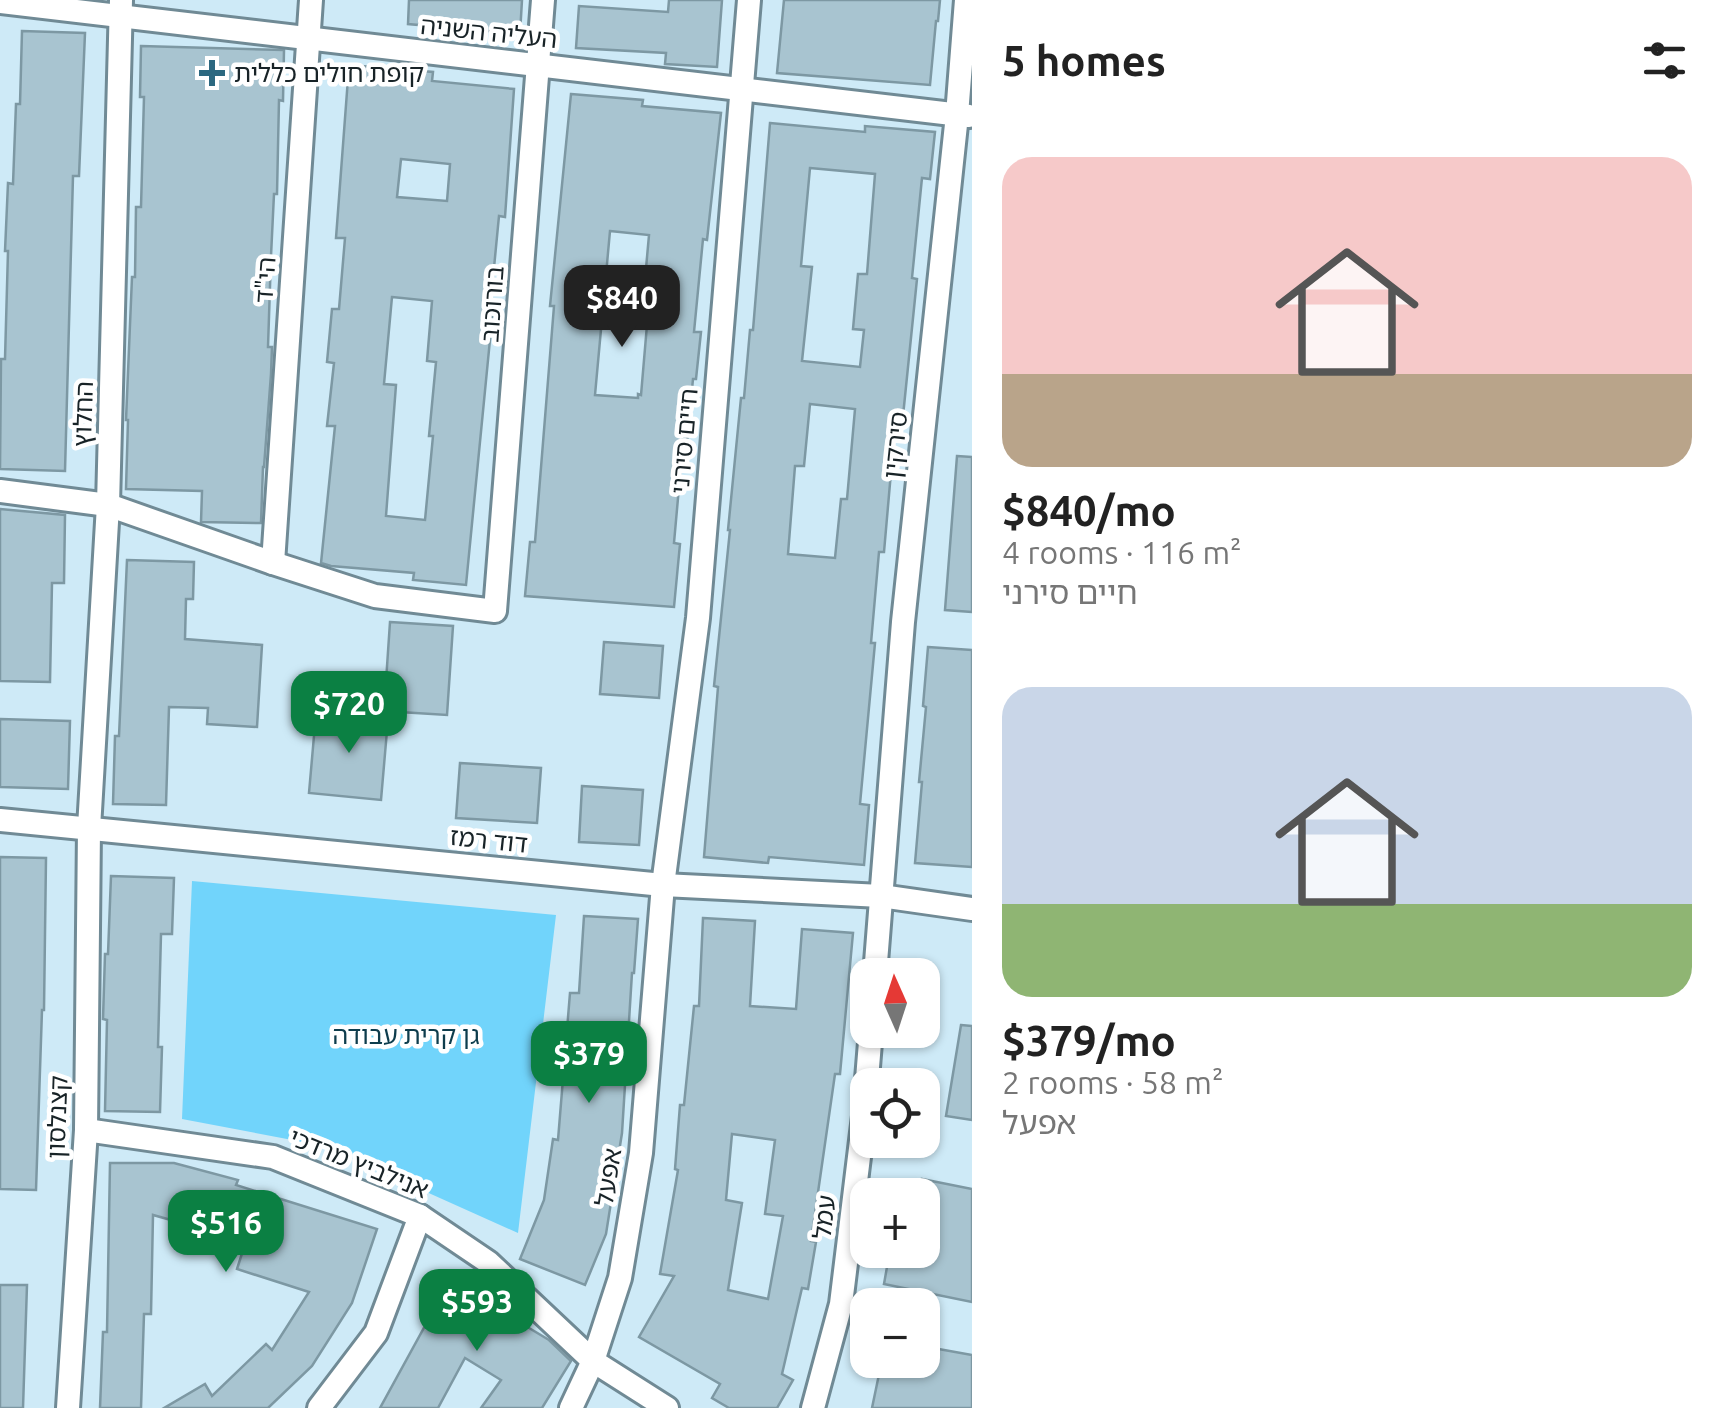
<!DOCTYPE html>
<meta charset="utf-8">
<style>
body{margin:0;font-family:Ubuntu,"Noto Sans Hebrew",sans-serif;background:#f6f6f6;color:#222;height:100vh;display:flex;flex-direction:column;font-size:38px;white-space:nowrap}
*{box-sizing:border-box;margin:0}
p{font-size:32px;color:#767676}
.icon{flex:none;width:55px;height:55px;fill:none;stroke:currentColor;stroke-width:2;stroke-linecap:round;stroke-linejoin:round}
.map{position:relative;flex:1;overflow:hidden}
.details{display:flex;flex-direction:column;background:#fff;width:750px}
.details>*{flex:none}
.needle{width:65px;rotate:357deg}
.tools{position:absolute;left:850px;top:958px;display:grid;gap:20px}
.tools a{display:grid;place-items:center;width:90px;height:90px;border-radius:20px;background:#fff;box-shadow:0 2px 8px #0004;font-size:50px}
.price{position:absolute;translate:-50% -85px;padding:0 22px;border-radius:20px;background:#0b8043;color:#fff;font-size:32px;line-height:65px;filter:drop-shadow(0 2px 5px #0008)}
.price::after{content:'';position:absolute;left:50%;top:60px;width:30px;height:22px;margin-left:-15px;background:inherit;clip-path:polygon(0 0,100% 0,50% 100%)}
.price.selected{background:#222;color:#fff}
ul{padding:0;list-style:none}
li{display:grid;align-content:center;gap:20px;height:530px;padding:0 30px}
li span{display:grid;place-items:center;height:310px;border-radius:30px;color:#555}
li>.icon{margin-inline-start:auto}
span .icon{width:180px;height:180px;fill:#fffc;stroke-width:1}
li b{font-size:42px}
h2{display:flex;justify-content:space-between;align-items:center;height:120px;padding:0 30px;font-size:42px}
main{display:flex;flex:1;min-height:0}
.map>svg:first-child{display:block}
.green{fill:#71d4fb}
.building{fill:#a8c4d0;stroke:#7d98a3;stroke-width:2.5;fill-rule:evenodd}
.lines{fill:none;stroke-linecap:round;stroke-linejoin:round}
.minor-casing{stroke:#708a95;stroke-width:28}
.minor{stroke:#fff;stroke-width:22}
.poi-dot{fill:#2c6880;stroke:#fff;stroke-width:4}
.labels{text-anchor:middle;stroke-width:9;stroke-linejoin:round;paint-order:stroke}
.street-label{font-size:25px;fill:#182327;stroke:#fff}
.poi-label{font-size:25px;fill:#182327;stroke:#fff;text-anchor:start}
.park-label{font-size:25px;fill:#0e3d4d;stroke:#fff}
</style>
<main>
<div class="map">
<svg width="972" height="1408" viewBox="0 0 972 1408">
<rect width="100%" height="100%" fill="#ceeaf7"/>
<polygon class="green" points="192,881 556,915 518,1233 324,1146 182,1119"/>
<g class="building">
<polygon points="409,0 522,0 520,34 408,24"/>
<polygon points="669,0 722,0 717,67 665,64 666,53 576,48 579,6 668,12"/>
<polygon points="784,0 940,0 938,21 936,21 930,85 777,73"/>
<polygon points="22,31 85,33 79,176 73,176 65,471 0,469 1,359 5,359 8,251 5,251 8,183 13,184 16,104 20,104"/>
<polygon points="141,46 284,50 283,101 279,100 277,194 274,194 271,256 268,347 272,347 271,374 264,467 263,467 261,523 201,522 202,491 126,489 128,420 126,420 132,277 135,277 136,207 141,207 144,97 140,97"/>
<path d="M 349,65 L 433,72 L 432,81 L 514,89 L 505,217 L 499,216 L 490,309 L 493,309 L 466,585 L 413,580 L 414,573 L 331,566 L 321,563 L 335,426 L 327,426 L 334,363 L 327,362 L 332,309 L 339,309 L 345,238 L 336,238 ZM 401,159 L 450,164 L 447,201 L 397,197 ZM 392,297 L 432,301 L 427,361 L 436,362 L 429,436 L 433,436 L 425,520 L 386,516 L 396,385 L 384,384 Z"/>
<path d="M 571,94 L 643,100 L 642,106 L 721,113 L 707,240 L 703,239 L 694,332 L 701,332 L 696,379 L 693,379 L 687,442 L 683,442 L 674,543 L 680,544 L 674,607 L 525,596 L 530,542 L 535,542 L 554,306 L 550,306 ZM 610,231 L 649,235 L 642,313 L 648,313 L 641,395 L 638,394 L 638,398 L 595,395 Z"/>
<path d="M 770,123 L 865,132 L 865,126 L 935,132 L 930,179 L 922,178 L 912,278 L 917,279 L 903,416 L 896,415 L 884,552 L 879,552 L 871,643 L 875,643 L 860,804 L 869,805 L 864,865 L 769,857 L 768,863 L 704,857 L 718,687 L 714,686 L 730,530 L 728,530 L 741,398 L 744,398 L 750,330 L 753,330 ZM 810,168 L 875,174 L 867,274 L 858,274 L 853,329 L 864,330 L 860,367 L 802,361 L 812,267 L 801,266 ZM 810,404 L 855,409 L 847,499 L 841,499 L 835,558 L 788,554 L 795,466 L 804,466 Z"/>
<polygon points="957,456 972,457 972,612 945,610"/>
<polygon points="0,509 65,515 64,583 52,583 50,682 0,681"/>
<polygon points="127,560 194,562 193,599 186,599 185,639 262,645 257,727 207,724 208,708 169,707 166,805 113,804 115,736 119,736"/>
<polygon points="390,622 453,626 447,715 384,711"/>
<polygon points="604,642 663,646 659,698 600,694"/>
<polygon points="928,647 972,650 972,867 915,863 922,782 919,782 926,707 923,706"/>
<polygon points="316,713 388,719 381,800 309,793"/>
<polygon points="0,719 70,721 68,789 0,787"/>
<polygon points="460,763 541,768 537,823 456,818"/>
<polygon points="582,786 643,790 639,845 579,842"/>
<polygon points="0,857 46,858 44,1010 42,1010 36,1190 0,1189"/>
<polygon points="111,876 174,878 172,934 161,934 158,1047 162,1047 160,1112 105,1111 107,1020 103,1019 105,954 108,954"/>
<polygon points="584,916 638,919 634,973 632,973 622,1133 606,1234 585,1285 520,1259 544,1200 553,1139 558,1140 570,993 579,993"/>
<path d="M 703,918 L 755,921 L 750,1006 L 796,1009 L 802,929 L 853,933 L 840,1074 L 835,1074 L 811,1241 L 816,1242 L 808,1289 L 802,1288 L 782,1374 L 793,1380 L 777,1408 L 729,1408 L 712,1398 L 720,1384 L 639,1337 L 674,1276 L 660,1274 L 678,1170 L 675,1169 L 680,1105 L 684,1105 L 694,1006 L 699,1006 ZM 732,1134 L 775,1140 L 765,1214 L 783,1216 L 768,1299 L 728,1290 L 742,1203 L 726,1200 Z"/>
<polygon points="961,1025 972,1026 972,1120 946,1116"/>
<polygon points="110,1163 174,1163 238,1180 236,1185 377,1229 352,1303 312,1366 268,1408 164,1408 205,1384 212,1396 266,1344 272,1350 309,1292 237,1269 246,1241 153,1215 151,1314 144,1314 141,1408 100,1408 103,1332 107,1332"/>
<polygon points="922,1179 972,1189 972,1302 884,1284 890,1250 922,1250"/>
<polygon points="454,1273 504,1301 499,1310 549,1340 571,1361 542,1408 481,1408 501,1380 465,1358 438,1408 380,1408"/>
<polygon points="0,1285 27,1285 23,1408 0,1408"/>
<polygon points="922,1346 972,1355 972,1408 872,1408 882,1360 922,1360"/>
</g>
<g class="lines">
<g class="minor-casing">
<g id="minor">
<polyline points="0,2 969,116"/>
<polyline points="0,491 108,505 273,563 375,596 495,611 543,0"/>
<polyline points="273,563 311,0"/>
<polyline points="0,820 663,885 881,896 972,909"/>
<polyline points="875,975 903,622 957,115 966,0"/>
<polyline points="86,1130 273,1157 420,1216 488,1262 593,1361 667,1408"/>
<polyline points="68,1408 86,1130 89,828 108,505 121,0"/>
<polyline points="319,1408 376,1333 420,1216"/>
<polyline points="571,1408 593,1361 620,1278 641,1153 663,885 698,618 749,0"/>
<polyline points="813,1408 841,1304 864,1116 871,1030"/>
</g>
</g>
<use href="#minor" class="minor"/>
</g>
<path class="poi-dot" d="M207 58h10v10h10v10h-10v10h-10v-10h-10v-10h10z"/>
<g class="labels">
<g class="street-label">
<text transform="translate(489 32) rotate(6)" y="9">העליה השניה</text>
<text transform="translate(265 280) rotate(-86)" y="9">הי"ד</text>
<text transform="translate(492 304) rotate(-86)" y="9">בורוכוב</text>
<text transform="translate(83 414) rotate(-88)" y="9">החלוץ</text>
<text transform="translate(684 441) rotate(-85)" y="9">חיים סירני</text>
<text transform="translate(895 445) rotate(-84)" y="9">סירקין</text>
<text transform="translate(489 840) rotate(6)" y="9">דוד רמז</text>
<text transform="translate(57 1117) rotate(-88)" y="9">קצנלסון</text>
<text transform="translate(359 1163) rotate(22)" y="9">אנילביץ מרדכי</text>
<text transform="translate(608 1177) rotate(-81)" y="9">אפעל</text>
<text transform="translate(824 1217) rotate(-83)" y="9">עמל</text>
</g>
<g class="poi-label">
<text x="234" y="82">קופת חולים כללית</text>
</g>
<g class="park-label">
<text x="406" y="1044">גן קרית עבודה</text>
</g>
</g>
</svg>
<div class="tools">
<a><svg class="needle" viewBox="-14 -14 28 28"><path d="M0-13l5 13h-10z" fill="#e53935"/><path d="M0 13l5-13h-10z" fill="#767676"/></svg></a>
<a><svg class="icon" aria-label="locate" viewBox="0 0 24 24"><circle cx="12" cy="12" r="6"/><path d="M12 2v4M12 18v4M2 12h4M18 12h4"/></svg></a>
<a>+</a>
<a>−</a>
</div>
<b class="price selected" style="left:622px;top:350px">$840</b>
<b class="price" style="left:349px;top:756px">$720</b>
<b class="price" style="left:589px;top:1106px">$379</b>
<b class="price" style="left:226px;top:1275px">$516</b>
<b class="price" style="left:477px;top:1354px">$593</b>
</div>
<section class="details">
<h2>5 homes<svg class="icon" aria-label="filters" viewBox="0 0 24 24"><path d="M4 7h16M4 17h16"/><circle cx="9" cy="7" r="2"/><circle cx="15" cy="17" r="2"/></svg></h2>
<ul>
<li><span style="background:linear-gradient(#f6c9c9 70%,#b9a48a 0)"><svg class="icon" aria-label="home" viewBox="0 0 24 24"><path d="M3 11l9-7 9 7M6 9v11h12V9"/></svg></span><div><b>$840/mo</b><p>4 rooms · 116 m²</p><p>חיים סירני</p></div></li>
<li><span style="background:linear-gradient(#c9d6e8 70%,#8fb573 0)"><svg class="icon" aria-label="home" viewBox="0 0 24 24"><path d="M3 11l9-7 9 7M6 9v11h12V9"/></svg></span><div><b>$379/mo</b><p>2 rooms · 58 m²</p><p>אפעל</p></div></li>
</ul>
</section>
</main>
